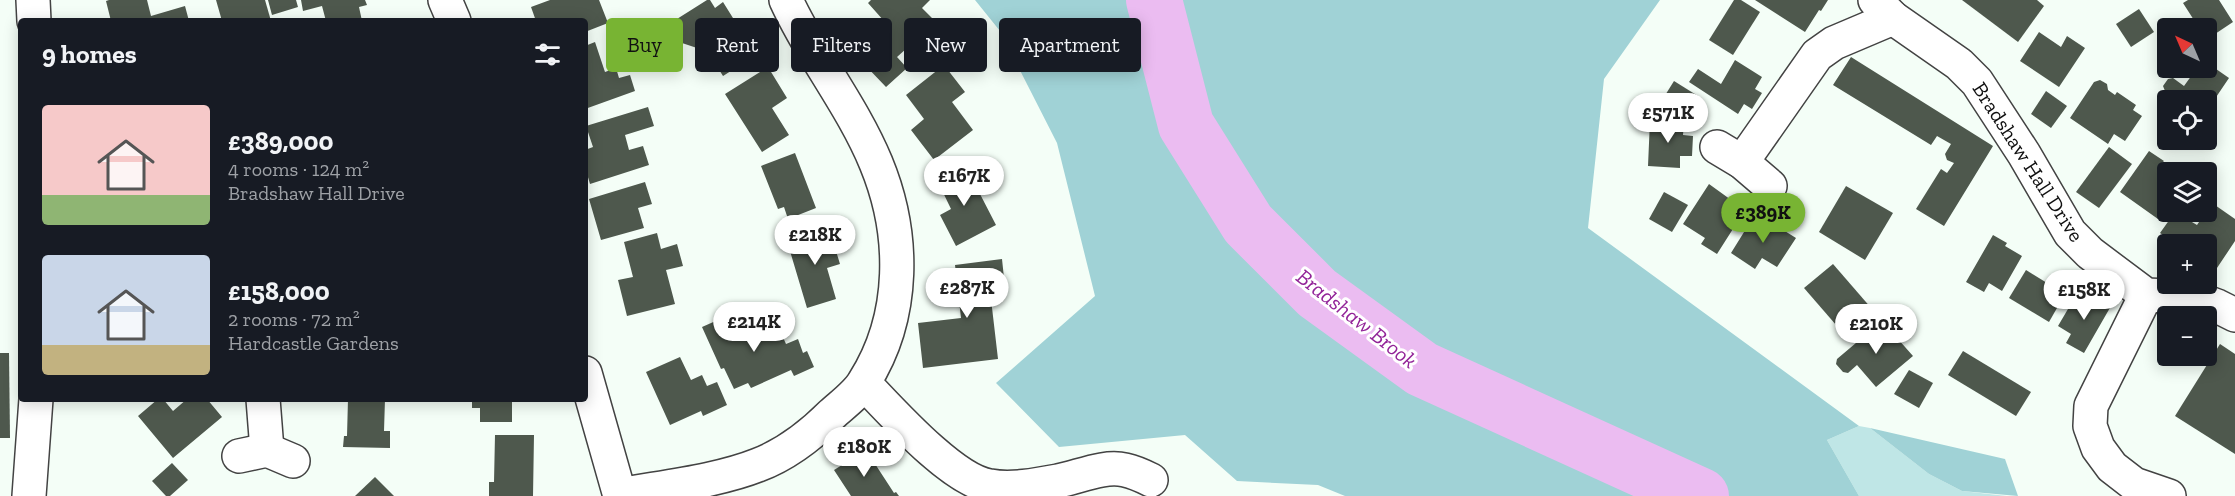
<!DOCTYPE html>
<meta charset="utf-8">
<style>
body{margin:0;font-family:"Zilla Slab",serif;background:#242831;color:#f1f3f6;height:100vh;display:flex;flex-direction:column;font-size:22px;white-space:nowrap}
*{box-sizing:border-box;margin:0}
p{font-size:20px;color:#9ea1a6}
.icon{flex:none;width:33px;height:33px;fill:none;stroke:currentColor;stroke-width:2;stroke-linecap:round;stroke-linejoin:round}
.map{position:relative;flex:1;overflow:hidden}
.panel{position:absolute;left:18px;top:18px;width:570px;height:384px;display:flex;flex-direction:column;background:#171b24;border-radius:6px;box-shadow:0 3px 15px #0003}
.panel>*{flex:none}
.banner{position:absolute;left:606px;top:18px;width:570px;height:54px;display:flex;gap:12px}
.needle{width:39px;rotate:316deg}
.controls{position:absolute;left:2157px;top:18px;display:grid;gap:12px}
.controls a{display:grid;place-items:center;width:60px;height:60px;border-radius:6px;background:#171b24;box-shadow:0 3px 15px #0003;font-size:30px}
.price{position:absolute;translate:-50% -51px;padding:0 14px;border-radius:21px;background:#fff;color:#222;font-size:20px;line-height:39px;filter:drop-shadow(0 2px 3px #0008)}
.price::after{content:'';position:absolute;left:50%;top:36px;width:18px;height:14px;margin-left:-9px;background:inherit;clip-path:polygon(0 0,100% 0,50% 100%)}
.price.current{background:#78b433;color:#111}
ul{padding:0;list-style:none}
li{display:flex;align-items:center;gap:18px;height:150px;padding:0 24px}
li span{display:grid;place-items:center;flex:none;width:168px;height:120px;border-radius:6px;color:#555}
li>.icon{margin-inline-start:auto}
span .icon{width:72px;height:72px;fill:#fffc;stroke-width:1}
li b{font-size:26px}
h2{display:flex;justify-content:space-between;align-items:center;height:72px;padding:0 24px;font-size:26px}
.chip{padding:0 21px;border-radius:6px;background:#171b24;box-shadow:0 3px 15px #0003;font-size:21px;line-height:54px}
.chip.current{background:#78b433;color:#111}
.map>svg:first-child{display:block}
.green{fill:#bfe6e6}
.forest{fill:#a0d2d6}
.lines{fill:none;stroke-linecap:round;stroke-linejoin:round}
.river{stroke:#ebbcf1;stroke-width:56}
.building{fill:#4e584d}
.minor-casing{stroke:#434343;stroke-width:36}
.minor{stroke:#fff;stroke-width:33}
.labels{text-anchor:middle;stroke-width:6;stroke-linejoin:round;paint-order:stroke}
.street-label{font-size:21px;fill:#101010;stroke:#fff}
.water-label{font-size:22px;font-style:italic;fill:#922398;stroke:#fff}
</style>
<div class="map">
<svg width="2235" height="496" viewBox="0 0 2235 496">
<rect width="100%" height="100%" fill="#f4fef7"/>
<polygon class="green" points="1859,426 1870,428 1929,474 1962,491 2007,496 1859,496 1827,440"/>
<g class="forest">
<polygon points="975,0 1660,0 1604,79 1588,228 1859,426 1827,440 1859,496 1345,496 1318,485 1237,481 1185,435 1059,447 996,383 1095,296 1057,143 1000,31"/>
<polygon points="1870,428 2005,459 2018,496 1962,491 1929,474"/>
</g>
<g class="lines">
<polyline class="river" points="1154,0 1186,125 1248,224 1317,293 1422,369 1701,496"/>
</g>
<g class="building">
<polygon points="109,0 147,0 151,16 185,6 189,21 111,21 106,1"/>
<polygon points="216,0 265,0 271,21 222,21"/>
<polygon points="268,0 296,0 298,7 272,15"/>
<polygon points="301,0 365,0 367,5 359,7 362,21 326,21 322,6 303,11"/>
<polygon points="550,0 599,0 608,23 585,32 585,21 536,21 531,7"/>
<polygon points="707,0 710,0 715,8 723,2 756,55 723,76 703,44 697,48 682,43 669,24"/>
<polygon points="871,0 930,0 922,8 936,22 897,57 907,68 886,87 864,64 887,43 883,38 892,30 868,3"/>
<polygon points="1734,0 1741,0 1760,12 1733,55 1709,40"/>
<polygon points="1755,0 1828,0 1821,11 1819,10 1805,32"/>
<polygon points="1962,0 2037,0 2044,6 2018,42"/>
<polygon points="2188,0 2219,0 2233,22 2206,40 2206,28 2199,28 2183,3"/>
<polygon points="2139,9 2154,32 2131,47 2116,24"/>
<polygon points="2039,32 2061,47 2067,36 2085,48 2059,87 2020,61"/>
<polygon points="595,42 605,72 616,68 619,78 630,75 635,91 585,109 585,46"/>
<polygon points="1851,57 1993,146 1944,226 1916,209 1941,169 1947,173 1954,163 1947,160 1945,154 1951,144 1937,136 1931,145 1833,85"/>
<polygon points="1735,60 1762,77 1755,89 1762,93 1752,109 1744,104 1738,114 1689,82 1698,69 1721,84"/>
<polygon points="2206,62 2229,78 2206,112 2206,100 2179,100 2165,91 2163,86 2168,79 2173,78 2184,86 2197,68 2206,68"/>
<polygon points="944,65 965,92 952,102 973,130 934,160 911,130 924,119 906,95"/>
<polygon points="768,67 787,98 772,108 789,135 762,152 725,94"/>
<polygon points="2100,80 2107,84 2108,90 2115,95 2117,92 2136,105 2133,110 2142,116 2125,141 2114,134 2108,144 2070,118 2094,82"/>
<polygon points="1674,81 1698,96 1683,120 1659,105"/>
<polygon points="2046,91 2067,106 2051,128 2031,114"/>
<polygon points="648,107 654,126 625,135 629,150 643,146 649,165 590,184 585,167 585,150 593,147 586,126"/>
<polygon points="1650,120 1684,122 1683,135 1693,136 1692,156 1680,156 1680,168 1648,166"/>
<polygon points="2109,147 2132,164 2099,208 2076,192"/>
<polygon points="2149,151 2164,161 2160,165 2172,172 2168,172 2168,206 2158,219 2120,192"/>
<polygon points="795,153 816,208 788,219 784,207 778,209 761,166"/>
<polygon points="965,165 996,225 956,246 940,215 951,209 937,180"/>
<polygon points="645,182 652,204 638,208 644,228 601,240 589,199"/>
<polygon points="1709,184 1745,210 1717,254 1701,244 1705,238 1683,224"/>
<polygon points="1846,186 1893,213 1865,260 1819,232"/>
<polygon points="1664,192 1688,205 1672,232 1649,219"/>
<polygon points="2212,203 2235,219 2235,241 2215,271 2206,265 2206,244 2176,244 2160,233 2175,212 2197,225"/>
<polygon points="1754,216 1779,231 1780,228 1796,238 1777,267 1762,258 1755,269 1731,253"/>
<polygon points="829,228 840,264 827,268 836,299 807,308 787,241"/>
<polygon points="657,233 661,249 677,244 683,266 666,270 675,304 627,316 618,280 633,277 624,242"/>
<polygon points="1993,235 2007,243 2005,246 2022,256 2002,291 1989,283 1984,292 1966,282"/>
<polygon points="1002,259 1006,297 991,299 998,359 923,368 918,323 961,318 955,265"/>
<polygon points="1833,264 1872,309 1843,333 1804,288"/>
<polygon points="2026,270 2065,294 2049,322 2009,298"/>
<polygon points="2078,292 2095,301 2097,298 2111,306 2084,353 2066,343 2071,334 2058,326"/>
<polygon points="736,312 747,337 777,324 786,344 798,339 803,353 807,351 814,367 794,376 791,370 751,388 748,383 734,389 724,368 721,369 702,327"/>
<polygon points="1882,321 1913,356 1876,387 1857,365 1848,373 1843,372 1836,364 1837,359"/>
<polygon points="2220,344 2235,354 2235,454 2175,416"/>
<polygon points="1963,351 2031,392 2016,416 1948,375"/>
<polygon points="0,353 9,353 10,438 0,438"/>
<polygon points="680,357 691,380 702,375 707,386 717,382 727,405 703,416 701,411 670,425 646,372"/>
<polygon points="1909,370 1933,383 1919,408 1894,394"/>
<polygon points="158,399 163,399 173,411 187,399 207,399 222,417 173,458 138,416"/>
<polygon points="348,399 385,399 384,431 390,431 390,448 343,447 344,436 347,436"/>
<polygon points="472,399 512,399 512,422 480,422 480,408 472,408"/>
<polygon points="495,435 534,435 533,496 489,496 489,482 494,482"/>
<polygon points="866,450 894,493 896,492 899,496 851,496 834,470"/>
<polygon points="172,463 188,480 170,496 166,496 152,481"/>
<polygon points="375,477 394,496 355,496"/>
</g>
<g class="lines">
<g class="minor-casing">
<g id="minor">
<polyline points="33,0 34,21"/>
<polyline points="445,0 454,21"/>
<polyline points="1875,0 1893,18 1959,64 1977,82 2024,154 2070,233 2090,253 2146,295 2193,297 2217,306 2235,315"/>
<polyline points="1717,147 1742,162 1770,186"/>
<polyline points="1742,162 1817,55 1834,43 1893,18"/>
<polyline points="2146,295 2091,406 2090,426 2098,448 2112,467 2134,484 2169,496"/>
<polyline points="585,373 620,496"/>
<path d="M 864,383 C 891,411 953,481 990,486 C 1011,490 1037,485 1058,481 C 1079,477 1104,465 1125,470 C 1134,472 1143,476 1151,480"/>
<polyline points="263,399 267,450"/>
<polyline points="239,456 267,450 293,461"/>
<path d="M 620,495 C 663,487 718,481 758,465 C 787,454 811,435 832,414 C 843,404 857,394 864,382 C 906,316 905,233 876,163 C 852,105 812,57 786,0"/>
<polyline points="29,496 36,399"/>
</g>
</g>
<use href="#minor" class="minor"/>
</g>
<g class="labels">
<g class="street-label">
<text transform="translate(2028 162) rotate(57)" y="7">Bradshaw Hall Drive</text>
</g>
<g class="water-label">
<text transform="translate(1357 318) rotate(38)" y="8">Bradshaw Brook</text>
</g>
</g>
</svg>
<div class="controls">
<a><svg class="needle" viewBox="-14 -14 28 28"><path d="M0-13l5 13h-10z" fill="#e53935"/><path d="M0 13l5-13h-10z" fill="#9ea1a6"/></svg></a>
<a><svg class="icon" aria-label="locate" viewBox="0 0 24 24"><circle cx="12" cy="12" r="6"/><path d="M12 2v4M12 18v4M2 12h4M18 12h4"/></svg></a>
<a><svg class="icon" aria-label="layers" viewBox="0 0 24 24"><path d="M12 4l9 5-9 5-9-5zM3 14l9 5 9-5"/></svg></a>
<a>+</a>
<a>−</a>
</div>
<b class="price" style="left:1668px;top:144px">£571K</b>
<b class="price" style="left:964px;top:207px">£167K</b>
<b class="price current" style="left:1763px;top:244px">£389K</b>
<b class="price" style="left:815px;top:266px">£218K</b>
<b class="price" style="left:967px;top:319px">£287K</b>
<b class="price" style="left:2084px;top:321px">£158K</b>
<b class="price" style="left:754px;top:353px">£214K</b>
<b class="price" style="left:1876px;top:355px">£210K</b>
<b class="price" style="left:864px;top:478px">£180K</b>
<div class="banner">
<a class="chip current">Buy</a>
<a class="chip">Rent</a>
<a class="chip">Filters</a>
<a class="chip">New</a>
<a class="chip">Apartment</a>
</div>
<section class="panel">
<h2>9 homes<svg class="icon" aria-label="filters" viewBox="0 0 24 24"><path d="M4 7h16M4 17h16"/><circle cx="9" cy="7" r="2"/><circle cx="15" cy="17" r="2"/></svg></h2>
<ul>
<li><span style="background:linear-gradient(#f6c9c9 75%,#8fb573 0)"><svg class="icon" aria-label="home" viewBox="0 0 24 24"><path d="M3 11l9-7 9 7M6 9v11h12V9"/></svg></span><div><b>£389,000</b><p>4 rooms · 124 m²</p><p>Bradshaw Hall Drive</p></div></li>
<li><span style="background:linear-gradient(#c9d6e8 75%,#c2b280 0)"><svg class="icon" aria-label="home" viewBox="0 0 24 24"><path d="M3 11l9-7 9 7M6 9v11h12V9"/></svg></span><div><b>£158,000</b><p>2 rooms · 72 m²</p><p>Hardcastle Gardens</p></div></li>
</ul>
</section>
</div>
